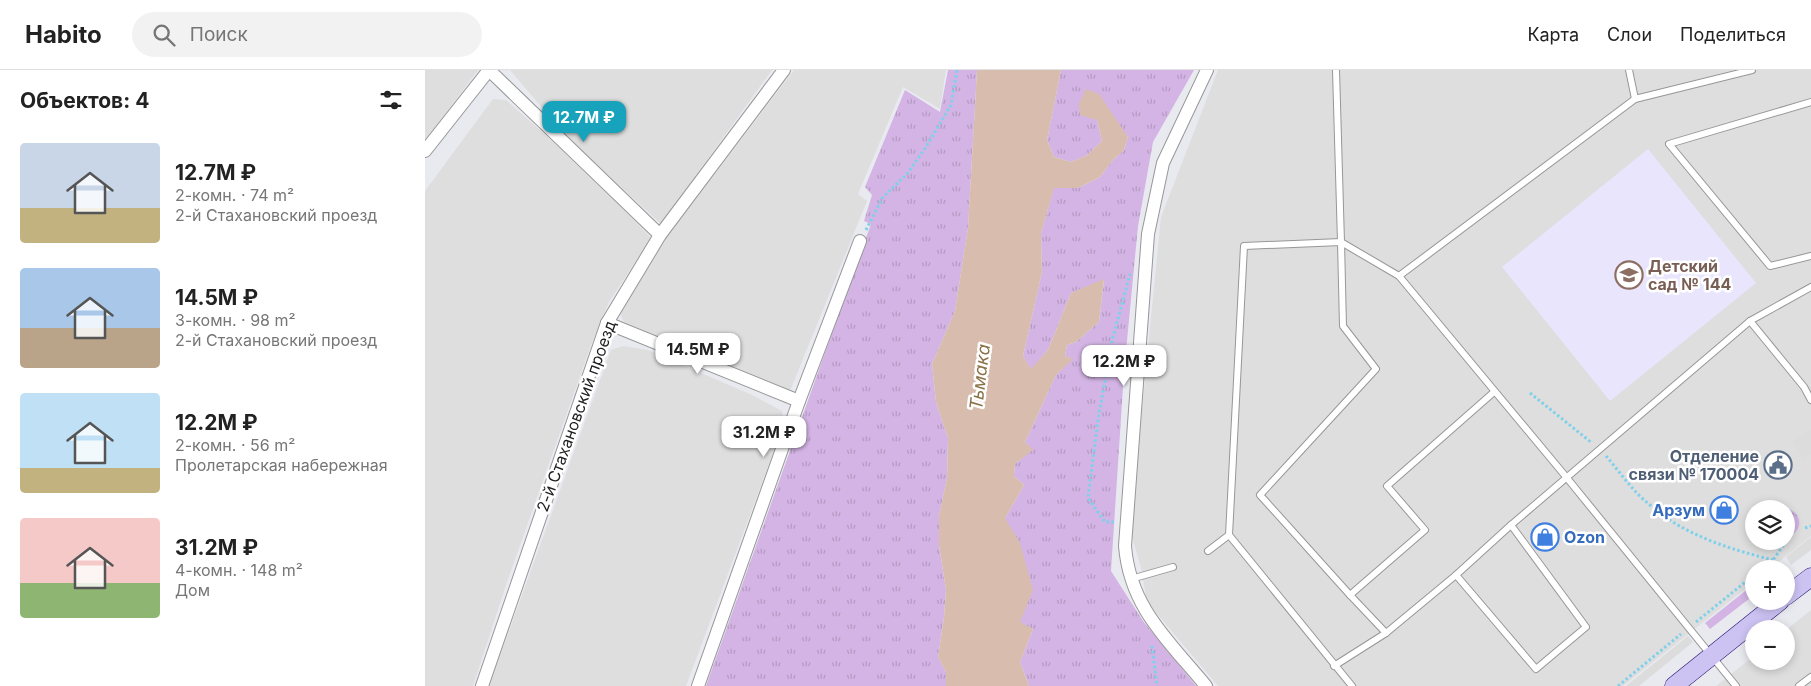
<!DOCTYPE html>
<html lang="ru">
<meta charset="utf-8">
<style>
body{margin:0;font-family:Inter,sans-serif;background:#f2f2f2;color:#222;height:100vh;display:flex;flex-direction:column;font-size:19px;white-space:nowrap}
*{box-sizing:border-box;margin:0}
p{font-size:16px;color:#767676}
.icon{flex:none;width:28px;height:28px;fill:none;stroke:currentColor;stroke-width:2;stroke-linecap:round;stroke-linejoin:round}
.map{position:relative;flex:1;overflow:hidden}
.details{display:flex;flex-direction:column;background:#fff;width:425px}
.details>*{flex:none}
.buttons{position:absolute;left:1320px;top:430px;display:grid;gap:10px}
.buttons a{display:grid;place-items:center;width:50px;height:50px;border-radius:50%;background:#fff;box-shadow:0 2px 8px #0003;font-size:25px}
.price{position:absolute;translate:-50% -42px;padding:0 11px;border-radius:10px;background:#fff;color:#222;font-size:16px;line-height:32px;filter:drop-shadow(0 1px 2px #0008)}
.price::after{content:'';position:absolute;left:50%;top:30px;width:15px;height:11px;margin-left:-8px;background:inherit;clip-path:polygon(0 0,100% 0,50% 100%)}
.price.on{background:#16a3bb;color:#fff}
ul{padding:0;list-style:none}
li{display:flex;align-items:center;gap:15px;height:125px;padding:0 20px}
li span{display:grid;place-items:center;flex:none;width:140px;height:100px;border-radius:5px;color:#555}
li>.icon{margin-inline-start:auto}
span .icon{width:60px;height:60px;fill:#fffc;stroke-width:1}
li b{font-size:21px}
h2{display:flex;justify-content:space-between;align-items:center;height:60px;padding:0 20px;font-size:21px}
header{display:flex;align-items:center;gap:30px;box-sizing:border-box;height:70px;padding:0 25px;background:#fff;border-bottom:1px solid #e0e0e0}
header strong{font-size:24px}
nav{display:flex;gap:28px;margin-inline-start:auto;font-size:18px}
.search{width:350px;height:45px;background:#f2f2f2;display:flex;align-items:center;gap:12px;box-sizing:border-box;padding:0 18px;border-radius:28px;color:#767676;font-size:19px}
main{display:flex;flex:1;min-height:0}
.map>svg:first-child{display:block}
.residential{fill:#dedede;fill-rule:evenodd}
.education{fill:#e8e5fc}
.grass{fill:url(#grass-tufts)}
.parking{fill:#dcdcdc}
.water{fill:#d8bdae}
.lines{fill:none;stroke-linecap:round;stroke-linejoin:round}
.service-casing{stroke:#979797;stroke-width:8}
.minor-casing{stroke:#979797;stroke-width:14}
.secondary-casing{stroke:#29116e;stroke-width:19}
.path{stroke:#7ed0eb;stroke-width:3;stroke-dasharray:2.5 2.5;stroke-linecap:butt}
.service{stroke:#fff;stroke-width:6}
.minor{stroke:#fff;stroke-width:12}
.secondary{stroke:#ccc3f3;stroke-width:18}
.labels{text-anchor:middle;stroke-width:5;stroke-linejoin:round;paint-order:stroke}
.education-label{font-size:16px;font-weight:bold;fill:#785e54;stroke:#fff;text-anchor:start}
.street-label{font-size:16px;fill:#202020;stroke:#fff}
.service-label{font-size:16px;font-weight:bold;fill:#4e5e75;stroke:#fff;text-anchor:end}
.shop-label{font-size:16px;font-weight:bold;fill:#366cbe;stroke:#fff;text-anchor:end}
.water-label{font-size:18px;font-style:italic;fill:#897248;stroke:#fff}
</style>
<header>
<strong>Habito</strong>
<div class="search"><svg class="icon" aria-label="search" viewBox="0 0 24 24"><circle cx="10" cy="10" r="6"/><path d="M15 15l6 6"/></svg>Поиск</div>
<nav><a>Карта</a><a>Слои</a><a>Поделиться</a></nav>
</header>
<main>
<section class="details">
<h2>Объектов: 4<svg class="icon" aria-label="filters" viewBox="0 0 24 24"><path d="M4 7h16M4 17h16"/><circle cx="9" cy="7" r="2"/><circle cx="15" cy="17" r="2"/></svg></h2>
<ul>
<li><span style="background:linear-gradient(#c9d6e8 65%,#c2b280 0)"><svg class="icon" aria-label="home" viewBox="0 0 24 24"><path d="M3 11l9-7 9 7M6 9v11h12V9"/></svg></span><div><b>12.7M ₽</b><p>2-комн. · 74 m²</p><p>2-й Стахановский проезд</p></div></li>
<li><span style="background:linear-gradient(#a9c7e8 60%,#b9a48a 0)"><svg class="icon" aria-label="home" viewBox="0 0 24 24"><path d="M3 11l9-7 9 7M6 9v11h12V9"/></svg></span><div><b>14.5M ₽</b><p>3-комн. · 98 m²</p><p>2-й Стахановский проезд</p></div></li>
<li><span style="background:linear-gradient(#bfe0f5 75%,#c2b280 0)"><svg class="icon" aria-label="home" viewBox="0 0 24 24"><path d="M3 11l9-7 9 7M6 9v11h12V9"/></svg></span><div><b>12.2M ₽</b><p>2-комн. · 56 m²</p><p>Пролетарская набережная</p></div></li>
<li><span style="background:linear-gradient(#f6c9c9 65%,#8fb573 0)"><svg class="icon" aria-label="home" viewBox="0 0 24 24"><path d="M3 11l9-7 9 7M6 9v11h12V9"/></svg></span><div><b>31.2M ₽</b><p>4-комн. · 148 m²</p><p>Дом</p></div></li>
</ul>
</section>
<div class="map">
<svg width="1386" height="616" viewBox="0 0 1386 616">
<defs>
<pattern id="grass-tufts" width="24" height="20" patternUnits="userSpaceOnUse" patternTransform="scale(1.25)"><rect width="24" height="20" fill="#d3b4e4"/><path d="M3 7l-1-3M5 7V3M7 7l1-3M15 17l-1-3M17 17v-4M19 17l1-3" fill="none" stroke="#b59ac3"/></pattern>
</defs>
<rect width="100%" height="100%" fill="#e8eaf0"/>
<g class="residential">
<polygon points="0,0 53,0 0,71"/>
<polygon points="85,0 347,0 236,154 141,66"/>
<polygon points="369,0 521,0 515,39 478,17 433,124 442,131 365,321 199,252 195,243 233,179"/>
<path d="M 793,0 L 1386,0 L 1386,466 L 1345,499 L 1329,499 L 1329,512 L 1198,616 L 793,616 L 722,532 L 716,498 L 705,460 L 736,147 ZM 1329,439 L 1361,439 L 1361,471 L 1329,471 Z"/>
<polygon points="68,29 81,30 126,70 210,151 226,168 184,232 166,275 82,512 48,616 0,616 0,121"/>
<polygon points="198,276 223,280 327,325 357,341 359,354 261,616 64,616 186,280"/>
<polygon points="1386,540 1386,616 1291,616 1329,586 1329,591 1361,591 1361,560"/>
</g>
<polygon class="education" points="1223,79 1331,213 1185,331 1077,197"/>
<g class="grass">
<polygon points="523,0 552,0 543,158 530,241 507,294 511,332 523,368 522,408 514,446 514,475 521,520 519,547 513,587 521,602 521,616 281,616 446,154 439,151 447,125 440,117 480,20 515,42"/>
<polygon points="636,0 769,0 728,72 713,156 699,302 686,501 718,551 771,616 604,616 595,592 608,559 595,553 580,448 599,415 589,406 590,394 607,380 600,372 631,305 647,289 640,286 642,275 651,272 674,252 679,210 646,223 623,280 606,300 598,286 617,202 616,163 629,117 653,118 675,107 687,91 699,80 703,67 694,56 672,50 677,71 661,86 646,92 629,87 622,70"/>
<path d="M 1359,438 C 1378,440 1380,463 1361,467 L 1361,439 Z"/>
<polygon points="1329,514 1329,525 1285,559 1280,553"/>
</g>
<g class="parking">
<polygon points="1386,360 1386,384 1379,389 1368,371"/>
<polygon points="1386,467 1386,480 1366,495 1361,487"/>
<polygon points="1263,566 1268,572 1214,616 1201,616"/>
</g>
<polygon class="water" points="552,0 636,0 622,70 629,87 646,92 661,86 677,71 672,50 655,45 654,34 661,19 674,24 703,67 699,80 687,91 675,107 653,118 629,118 616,163 617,202 598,286 606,299 623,280 646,223 679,209 674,252 651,272 642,275 640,286 648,289 631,305 600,372 608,380 590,394 589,406 599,415 580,448 595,473 608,520 595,552 608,559 595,592 604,616 521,616 521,602 513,587 519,547 521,520 514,475 514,446 522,408 523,368 511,332 507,294 530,241 543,158"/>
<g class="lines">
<g class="service-casing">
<g id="service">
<polyline points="911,0 916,172 974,206 1142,408 1311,616"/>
<polyline points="1204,0 1210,29 1327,0"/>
<polyline points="1386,32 1244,74 1345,196 1386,186"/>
<polyline points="974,206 1210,29"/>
<polyline points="1325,251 1379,317 1386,330"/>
<polyline points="783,481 804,465"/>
<polyline points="1031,505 1111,599 1161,557 1086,455"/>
<polyline points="706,509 748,497"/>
<polyline points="925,525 835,425 951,299 918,256 916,172 819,176 804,465 927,616"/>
<polyline points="961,563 925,525 1000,460 962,416 1069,322"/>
<polyline points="909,596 961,563 1031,505 1086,455 1325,251 1386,217"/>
<polyline points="1374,616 1386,607"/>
</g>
</g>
<g class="minor-casing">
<g id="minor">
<polyline points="64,0 235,165"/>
<polyline points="0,81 64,0"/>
<polyline points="182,253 374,331"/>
<polyline points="57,616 182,253 235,165 359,0"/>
<polyline points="273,616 374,331 435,171"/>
<path d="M 781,616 C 744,571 705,538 700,476 L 723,164 L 738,93 L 782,0"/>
</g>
</g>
<g class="secondary-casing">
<g id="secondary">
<polyline points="1361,526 1386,507"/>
<polyline points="1249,616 1355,531"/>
</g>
</g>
<g class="path">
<polyline points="441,160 458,127 482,104 499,80 526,35 532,0"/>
<polyline points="1105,323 1167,373"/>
<path d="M 1181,386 C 1195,402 1208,422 1225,435 C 1259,465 1304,479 1348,490"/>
<polyline points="689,452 680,452 663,428 673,350 687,271 705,204"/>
<polyline points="1380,458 1386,456"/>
<polyline points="1337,499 1348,490 1360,473"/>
<polyline points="1271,552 1329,505"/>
<polyline points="727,576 732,616"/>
<polyline points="1193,616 1256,564"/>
</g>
<use href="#service" class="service"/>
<use href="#minor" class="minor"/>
<use href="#secondary" class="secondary"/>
</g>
<defs>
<g id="school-ring" transform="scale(1.4375)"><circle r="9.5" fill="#fff" stroke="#8d6e63" stroke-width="1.5"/><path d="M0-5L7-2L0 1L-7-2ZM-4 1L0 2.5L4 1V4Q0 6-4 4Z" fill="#8d6e63"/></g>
<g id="civic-ring" transform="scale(1.4375)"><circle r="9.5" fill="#fff" stroke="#5c6f8a" stroke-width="1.5"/><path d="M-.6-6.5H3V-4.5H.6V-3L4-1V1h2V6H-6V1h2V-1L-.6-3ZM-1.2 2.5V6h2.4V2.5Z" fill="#5c6f8a"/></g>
<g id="shop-ring" transform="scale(1.4375)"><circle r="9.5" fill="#fff" stroke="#3f7fe0" stroke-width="1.5"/><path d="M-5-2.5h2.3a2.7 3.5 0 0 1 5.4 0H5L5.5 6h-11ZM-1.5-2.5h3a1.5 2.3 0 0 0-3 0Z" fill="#3f7fe0"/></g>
</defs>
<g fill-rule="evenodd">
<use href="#school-ring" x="1204" y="205"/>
<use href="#civic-ring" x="1353" y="395"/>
<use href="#shop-ring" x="1299" y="440"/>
<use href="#shop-ring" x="1120" y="467"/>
</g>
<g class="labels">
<g class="education-label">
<text x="1223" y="202">Детский<tspan x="1223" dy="18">сад № 144</tspan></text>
</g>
<g class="street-label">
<text transform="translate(151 346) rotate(-70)" y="6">2-й Стахановский проезд</text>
</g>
<g class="service-label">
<text x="1334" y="392">Отделение<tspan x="1334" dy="18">связи № 170004</tspan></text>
</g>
<g class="shop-label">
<text x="1280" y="446">Арзум</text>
<text x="1139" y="473" text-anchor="start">Ozon</text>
</g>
<g class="water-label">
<text transform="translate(555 307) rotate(-83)" y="6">Тьмака</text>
</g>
</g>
</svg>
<div class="buttons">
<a><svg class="icon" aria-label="layers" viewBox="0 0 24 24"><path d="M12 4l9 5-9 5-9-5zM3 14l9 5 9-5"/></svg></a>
<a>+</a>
<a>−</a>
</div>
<b class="price on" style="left:159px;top:73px">12.7M ₽</b>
<b class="price" style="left:273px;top:305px">14.5M ₽</b>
<b class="price" style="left:699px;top:317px">12.2M ₽</b>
<b class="price" style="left:339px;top:388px">31.2M ₽</b>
</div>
</main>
